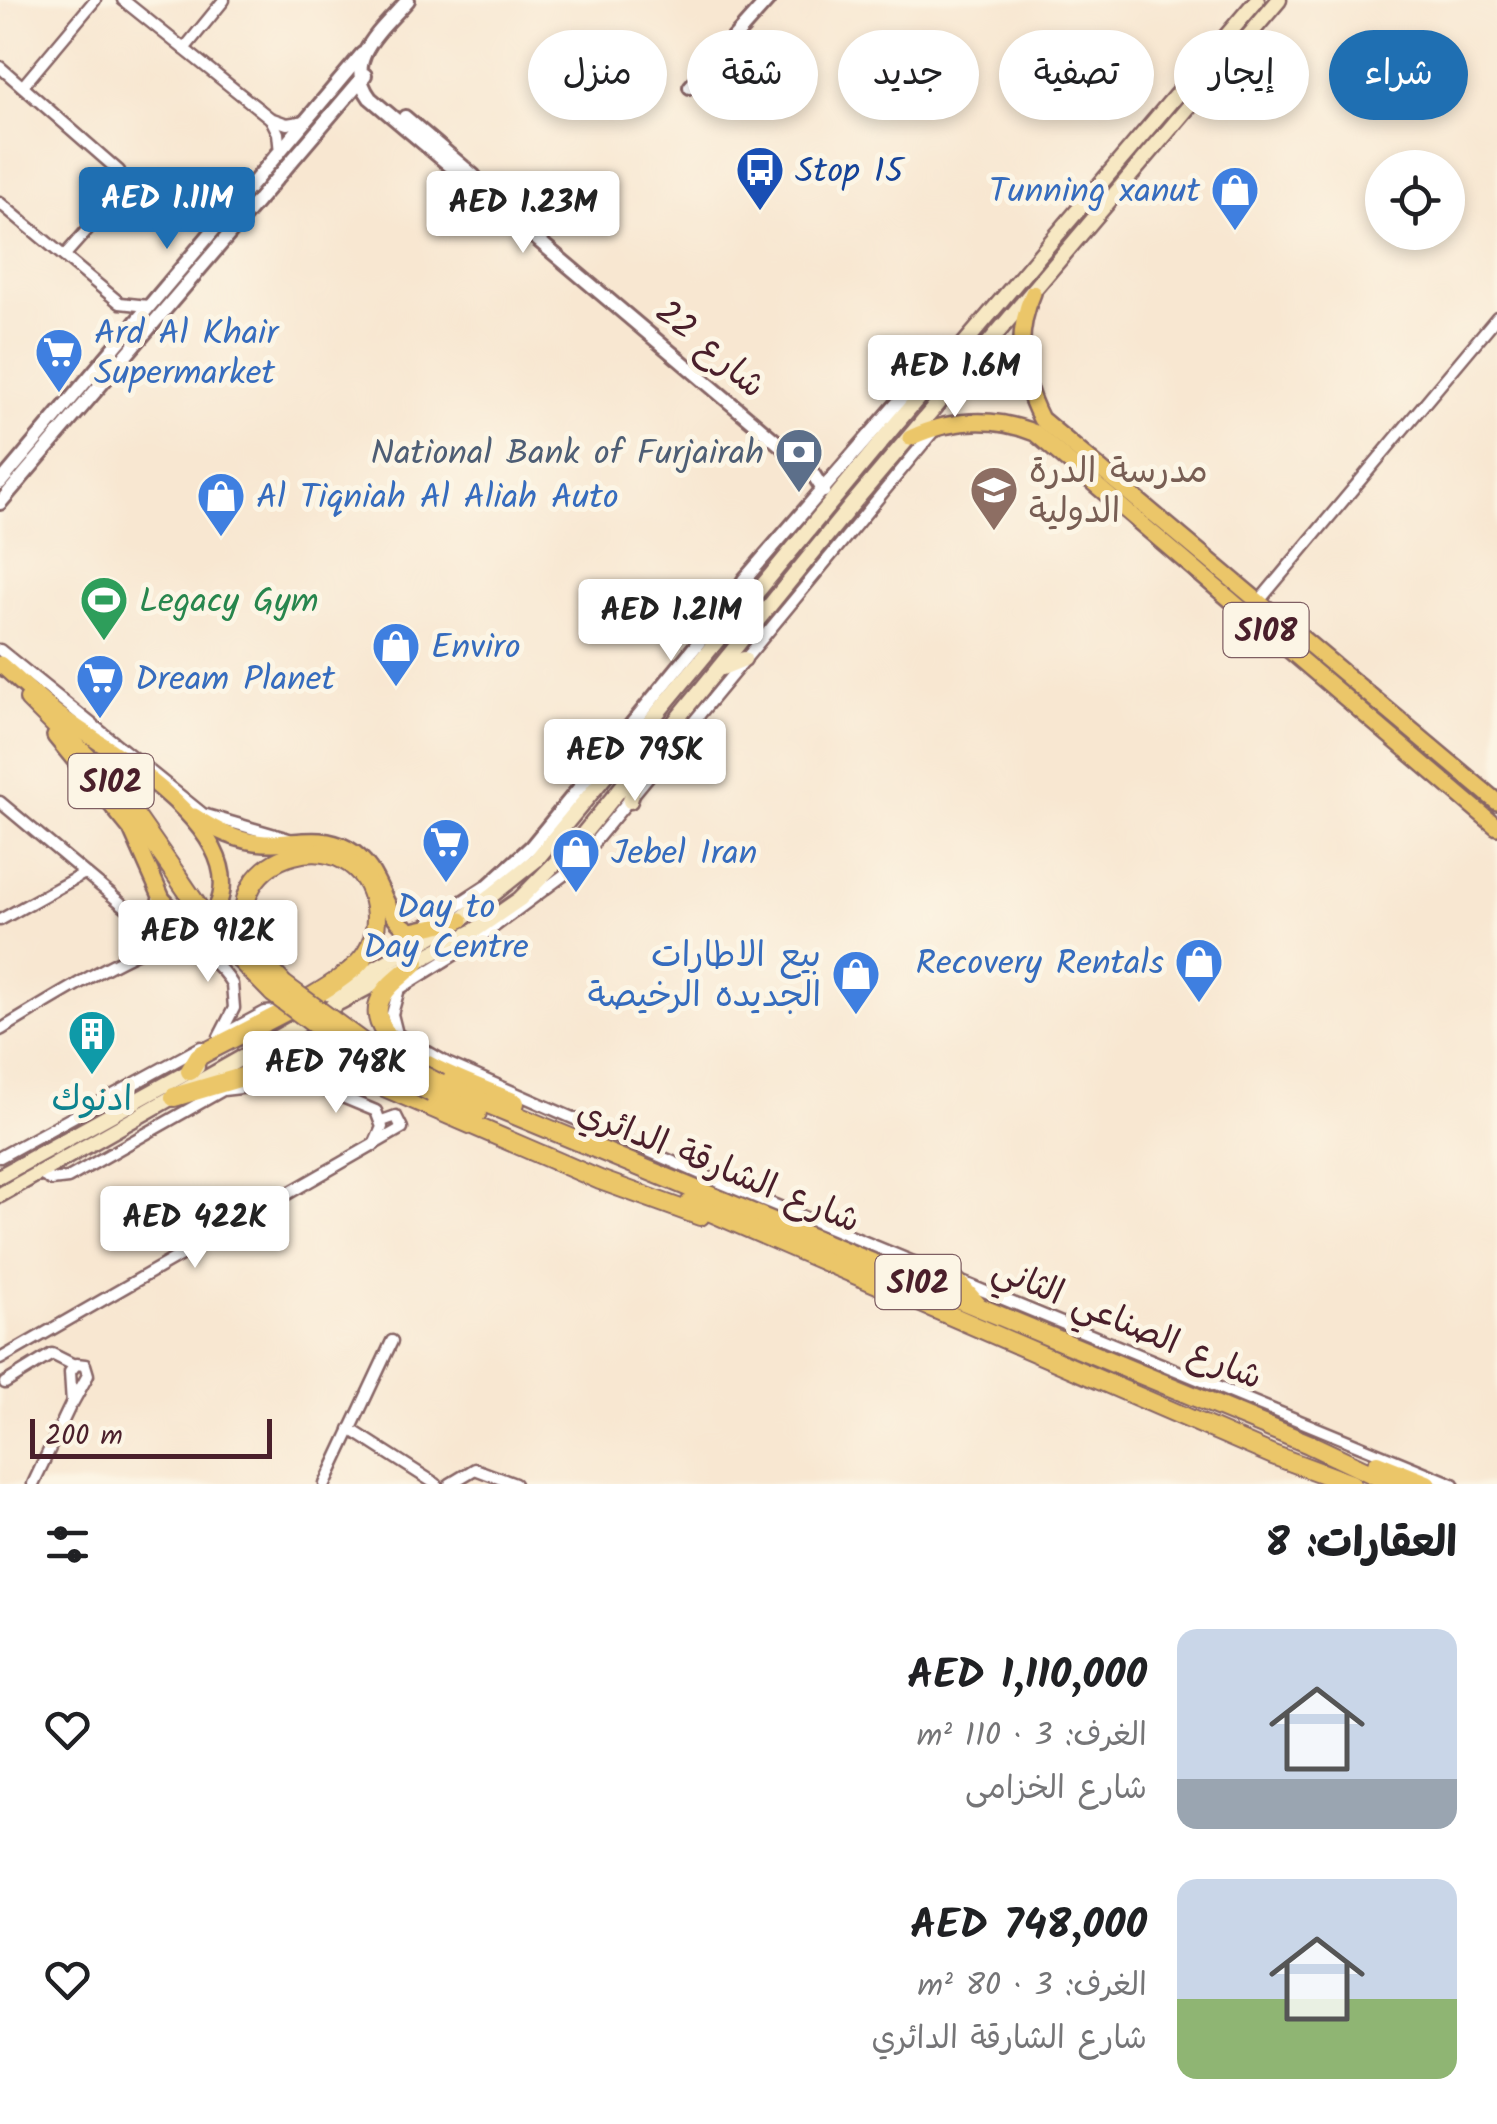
<!DOCTYPE html>
<html lang="ar">
<meta charset="utf-8">
<style>
body{margin:0;font-family:Kalam,"Playpen Sans Arabic",sans-serif;background:#f6f6f6;color:#202124;direction:rtl;height:100vh;display:flex;flex-direction:column;font-size:38px;white-space:nowrap}
*{box-sizing:border-box;margin:0}
p{font-size:32px;color:#757577}
.icon{flex:none;width:55px;height:55px;fill:none;stroke:currentColor;stroke-width:2;stroke-linecap:round;stroke-linejoin:round}
.map{position:relative;height:1484px;overflow:hidden;direction:ltr}
.details{display:flex;flex-direction:column;background:#fff;flex:1}
.details>*{flex:none}
.top-card{position:absolute;left:30px;top:30px;width:1438px;height:90px;direction:rtl;display:flex;gap:20px}
.fabs{position:absolute;left:1365px;top:150px;display:grid;gap:20px}
.fabs a{display:grid;place-items:center;width:100px;height:100px;border-radius:50%;background:#fff;box-shadow:0 5px 15px #0003;font-size:50px}
.scale{position:absolute;left:30px;bottom:25px;width:242px;box-sizing:border-box;padding-left:10px;border:5px solid #4a1f2b;border-top:0;font-size:28px;line-height:35px;white-space:nowrap;color:#4a1f2b;-webkit-text-stroke:8px #fcf5e5;paint-order:stroke}
.price{position:absolute;translate:-50% -85px;padding:0 22px;border-radius:10px;background:#fff;color:#222;font-size:32px;line-height:65px;filter:drop-shadow(0 2px 5px #0008)}
.price::after{content:'';position:absolute;left:50%;top:60px;width:30px;height:22px;margin-left:-15px;background:inherit;clip-path:polygon(0 0,100% 0,50% 100%)}
.price.on{background:#1f6fb2;color:#fff}
ul{padding:0;list-style:none}
li{display:flex;align-items:center;gap:30px;height:250px;padding:0 40px}
li span{display:grid;place-items:center;flex:none;width:280px;height:200px;border-radius:20px;color:#555}
li>.icon{margin-inline-start:auto}
span .icon{width:120px;height:120px;fill:#fffc;stroke-width:1}
li b{font-size:42px}
h2{display:flex;justify-content:space-between;align-items:center;height:120px;padding:0 40px;font-size:42px}
.pill{padding:0 35px;border-radius:45px;background:#fff;box-shadow:0 5px 15px #0003;font-size:35px;line-height:90px}
.pill.on{background:#1f6fb2;color:#fff}
.map>svg:first-child{display:block}
.lines{fill:none;stroke-linecap:round;stroke-linejoin:round}
.minor-casing{stroke:#876565;stroke-width:15}
.tertiary-casing{stroke:#876565;stroke-width:18}
.secondary-casing{stroke:#876565;stroke-width:19}
.primary-casing{stroke:#876565;stroke-width:20}
.motorway-casing{stroke:#876565;stroke-width:22}
.minor{stroke:#fff;stroke-width:10}
.tertiary{stroke:#fff;stroke-width:12}
.secondary{stroke:#f7e8c3;stroke-width:14}
.primary{stroke:#ebc669;stroke-width:15}
.motorway{stroke:#ebc669;stroke-width:18}
.motorway-bridge-casing{stroke:#876565;stroke-width:22;stroke-linecap:butt}
.motorway-bridge{stroke:#ebc669;stroke-width:18}
.labels{text-anchor:middle;stroke-width:10;stroke-linejoin:round;paint-order:stroke}
.shield{fill:#fcf5e5;stroke:#7f5f63;stroke-width:2.5}
.shield-label{font-size:32px;font-weight:bold;fill:#4a1f2b}
.transit-label{font-size:35px;fill:#164399;stroke:#fcf5e5;text-anchor:start}
.shop-label{font-size:35px;fill:#366cbe;stroke:#fcf5e5;text-anchor:start}
.street-label{font-size:35px;fill:#4a1f2b;stroke:#fcf5e5}
.service-label{font-size:35px;fill:#4e5e75;stroke:#fcf5e5;text-anchor:end}
.education-label{font-size:35px;fill:#785e54;stroke:#fcf5e5;text-anchor:start}
.leisure-label{font-size:35px;fill:#27864d;stroke:#fcf5e5;text-anchor:start}
.culture-label{font-size:35px;fill:#0d838f;stroke:#fcf5e5}
</style>
<div class="map">
<svg width="1497" height="1484" viewBox="0 0 1497 1484">
<rect width="100%" height="100%" fill="#fcf5e5"/>
<filter id="ink" filterUnits="userSpaceOnUse"><feTurbulence type="fractalNoise" baseFrequency=".01" numOctaves="2"/><feDisplacementMap in="SourceGraphic" scale="20" xChannelSelector="R" yChannelSelector="G"/><feConvolveMatrix kernelMatrix="1 2 1 2 8 2 1 2 1" color-interpolation-filters="sRGB"/></filter>
<filter id="wash" filterUnits="userSpaceOnUse"><feTurbulence type="fractalNoise" baseFrequency=".0048" numOctaves="4" result="noise"/><feDisplacementMap in="SourceGraphic" scale="40" xChannelSelector="R" yChannelSelector="G"/><feGaussianBlur stdDeviation="2.25" result="paint"/><feColorMatrix in="noise" values="0 0 0 0 0 0 0 0 0 0 0 0 0 0 0 0 0 1.4 0 .05"/><feComposite in="paint" operator="in"/></filter>
<g filter="url(#wash)">
<rect width="100%" height="100%" fill="#f8e7d1"/>
</g>
<g filter="url(#ink)">
<g class="lines">
<g class="minor-casing">
<g id="minor">
<polyline points="123,0 270,118 287,124 306,121"/>
<polyline points="184,49 224,0"/>
<polyline points="0,67 119,171 119,194 64,256"/>
<polyline points="23,86 95,0"/>
<polyline points="271,119 278,133 280,153"/>
<polyline points="0,203 120,303 148,306"/>
<polyline points="932,433 572,869 467,947 399,989 392,1014 397,1034 447,1063 719,1182 1453,1484"/>
<polyline points="1260,600 1497,317"/>
<polyline points="0,650 203,814 289,839"/>
<polyline points="0,802 134,914 145,933 139,951"/>
<polyline points="135,914 151,913 161,895"/>
<polyline points="0,920 83,874"/>
<path d="M 0,1030 C 33,1011 148,937 179,940 C 195,942 224,970 232,984 L 234,1008 L 219,1037"/>
<polyline points="224,1034 265,1012 277,1011"/>
<polyline points="311,1084 376,1111 382,1127 374,1145"/>
<polyline points="0,1157 201,1047"/>
<polyline points="38,1173 51,1180 68,1178 223,1090 293,1082 356,1084"/>
<polyline points="0,1359 402,1128 396,1116 382,1121"/>
<polygon points="76,1364 85,1365 88,1375 72,1404 70,1372"/>
<polyline points="5,1383 52,1354 74,1365"/>
<polyline points="350,1429 436,1484"/>
<polyline points="33,1484 71,1404"/>
<polyline points="325,1484 392,1341"/>
<polyline points="450,1484 475,1469 515,1484"/>
</g>
</g>
<g class="tertiary-casing">
<g id="tertiary">
<path d="M 408,0 C 384,28 341,60 370,98 L 811,471 L 824,491"/>
<polyline points="690,87 768,0"/>
<polyline points="405,117 474,176"/>
<polyline points="0,483 362,54"/>
<polyline points="0,503 365,75"/>
<polyline points="429,924 489,885 531,847 730,604 744,580 902,398 925,388"/>
</g>
</g>
<g class="secondary-casing">
<g id="secondary">
<polyline points="722,668 744,659"/>
<polyline points="630,801 639,767"/>
<polyline points="330,994 461,920 536,860 895,425 1257,0"/>
<polyline points="0,1176 197,1067"/>
<polyline points="0,1195 340,1002 474,931 520,899 580,838 850,507 1279,0"/>
</g>
</g>
<g class="primary-casing">
<g id="primary">
<path d="M 1033,293 C 1014,336 1020,378 1041,419 L 1497,802"/>
<path d="M 910,438 C 951,419 993,416 1035,433 L 1497,827"/>
<path d="M 0,664 C 20,681 39,700 59,715 C 107,750 252,831 217,907 C 199,925 180,919 164,901"/>
<polyline points="55,736 131,829 172,921 187,942"/>
<path d="M 194,816 C 215,830 238,842 265,843 C 294,844 321,834 348,849 C 385,870 380,917 412,931 L 461,920"/>
<polyline points="153,945 161,933 164,910"/>
</g>
</g>
<g class="motorway-casing">
<g id="motorway">
<polyline points="29,699 110,780 177,876"/>
<polyline points="219,938 273,993"/>
<path d="M 416,962 C 404,975 385,985 379,1003 C 364,1053 481,1087 515,1103"/>
<path d="M 190,1071 L 199,1056 C 238,1034 339,990 363,958 C 374,944 378,925 375,907 C 360,813 214,851 250,942 C 256,958 272,971 283,984"/>
<polyline points="440,1084 1309,1444 1394,1484"/>
<polyline points="432,1093 477,1113"/>
<polyline points="174,1097 279,1066 331,1069 368,1080 600,1180 700,1216"/>
<polyline points="690,1203 1273,1455 1351,1484"/>
<polyline points="954,1279 976,1304"/>
<polyline points="1377,1464 1427,1484"/>
</g>
</g>
<use href="#minor" class="minor"/>
<use href="#tertiary" class="tertiary"/>
<use href="#secondary" class="secondary"/>
<use href="#primary" class="primary"/>
<use href="#motorway" class="motorway"/>
<g class="motorway-bridge-casing">
<g id="motorway-bridge">
<polyline points="177,876 219,938"/>
<polyline points="283,984 370,1048 440,1084"/>
<polyline points="273,993 349,1050 432,1093"/>
</g>
</g>
<use href="#motorway-bridge" class="motorway-bridge"/>
</g>
</g>
<defs>
<g id="bus-pin" transform="scale(2.5)"><path d="M0 17L-7.5 6A9.5 9.5 0 1 1 7.5 6Z" fill="#1a4fb4" stroke="#fcf5e5"/><path d="M-5-6H5V4H4V6H2V4H-2V6H-4V4H-5ZM-3.5-4V0h7V-4ZM-3.5 1.2v1.5H-2V1.2ZM2 1.2v1.5H3.5V1.2Z" fill="#fff"/></g>
<g id="shop-pin" transform="scale(2.5)"><path d="M0 17L-7.5 6A9.5 9.5 0 1 1 7.5 6Z" fill="#3f7fe0" stroke="#fcf5e5"/><path d="M-5-2.5h2.3a2.7 3.5 0 0 1 5.4 0H5L5.5 6h-11ZM-1.5-2.5h3a1.5 2.3 0 0 0-3 0Z" fill="#fff"/></g>
<g id="supermarket-pin" transform="scale(2.5)"><path d="M0 17L-7.5 6A9.5 9.5 0 1 1 7.5 6Z" fill="#3f7fe0" stroke="#fcf5e5"/><path d="M-6-5.5h2.5l.6 2H6L4.5 2H-2.5L-4.4-4H-6ZM-1.5 3.2a1.3 1.3 0 1 0 .1 0ZM3 3.2a1.3 1.3 0 1 0 .1 0Z" fill="#fff"/></g>
<g id="bank-pin" transform="scale(2.5)"><path d="M0 17L-7.5 6A9.5 9.5 0 1 1 7.5 6Z" fill="#5c6f8a" stroke="#fcf5e5"/><path d="M-6-4H6V4H-6ZM0-2.3a2.3 2.3 0 1 0 0 4.6a2.3 2.3 0 1 0 0-4.6Z" fill="#fff"/></g>
<g id="school-pin" transform="scale(2.5)"><path d="M0 17L-7.5 6A9.5 9.5 0 1 1 7.5 6Z" fill="#8d6e63" stroke="#fcf5e5"/><path d="M0-5L7-2L0 1L-7-2ZM-4 1L0 2.5L4 1V4Q0 6-4 4Z" fill="#fff"/></g>
<g id="stadium-pin" transform="scale(2.5)"><path d="M0 17L-7.5 6A9.5 9.5 0 1 1 7.5 6Z" fill="#2e9e5b" stroke="#fcf5e5"/><path d="M0-5a6.5 5 0 1 0 0 10a6.5 5 0 1 0 0-10ZM-3.5-1.8h7v3.6h-7Z" fill="#fff"/></g>
<g id="building-pin" transform="scale(2.5)"><path d="M0 17L-7.5 6A9.5 9.5 0 1 1 7.5 6Z" fill="#0f9aa8" stroke="#fcf5e5"/><path d="M-4-6H4V6H1V3H-1V6H-4ZM-2.5-4.3h1.7v1.8h-1.7ZM.8-4.3h1.7v1.8H.8ZM-2.5-1h1.7V.8h-1.7ZM.8-1h1.7V.8H.8Z" fill="#fff"/></g>
</defs>
<g fill-rule="evenodd">
<use href="#bus-pin" x="760" y="170"/>
<use href="#shop-pin" x="1235" y="190"/>
<use href="#supermarket-pin" x="59" y="352"/>
<use href="#bank-pin" x="799" y="452"/>
<use href="#school-pin" x="994" y="490"/>
<use href="#shop-pin" x="221" y="496"/>
<use href="#stadium-pin" x="104" y="600"/>
<use href="#shop-pin" x="396" y="646"/>
<use href="#supermarket-pin" x="100" y="678"/>
<use href="#supermarket-pin" x="446" y="842"/>
<use href="#shop-pin" x="576" y="852"/>
<use href="#shop-pin" x="1199" y="962"/>
<use href="#shop-pin" x="856" y="974"/>
<use href="#building-pin" x="92" y="1034"/>
</g>
<g class="labels">
<g class="shield">
<rect x="1223.5" y="603" width="85" height="54" rx="8"/>
<rect x="68.5" y="754" width="85" height="54" rx="8"/>
<rect x="875.5" y="1255" width="85" height="54" rx="8"/>
</g>
<g class="shield-label">
<text x="1266" y="641">S108</text>
<text x="111" y="792">S102</text>
<text x="918" y="1293">S102</text>
</g>
<g class="transit-label">
<text x="795" y="182">Stop 15</text>
</g>
<g class="shop-label">
<text x="1200" y="202" text-anchor="end">Tunning xanut</text>
<text x="94" y="344">Ard Al Khair<tspan x="94" dy="40">Supermarket</tspan></text>
<text x="256" y="508">Al Tiqniah Al Aliah Auto</text>
<text x="431" y="658">Enviro</text>
<text x="135" y="690">Dream Planet</text>
<text x="611" y="864">Jebel Iran</text>
<text x="446" y="918" text-anchor="middle">Day to<tspan x="446" dy="40">Day Centre</tspan></text>
<text x="821" y="966" text-anchor="end">بيع الاطارات<tspan x="821" dy="40">الجديده الرخيصة</tspan></text>
<text x="1164" y="974" text-anchor="end">Recovery Rentals</text>
</g>
<g class="street-label">
<text transform="translate(711 348) rotate(40)" y="12">شارع 22</text>
<text transform="translate(719 1165) rotate(22)" y="12">شارع الشارقة الدائري</text>
<text transform="translate(1128 1322) rotate(23)" y="12">شارع الصناعي الثاني</text>
</g>
<g class="service-label">
<text x="764" y="464">National Bank of Furjairah</text>
</g>
<g class="education-label">
<text x="1029" y="482">مدرسة الدرة<tspan x="1029" dy="40">الدولية</tspan></text>
</g>
<g class="leisure-label">
<text x="139" y="612">Legacy Gym</text>
</g>
<g class="culture-label">
<text x="92" y="1110">ادنوك</text>
</g>
</g>
</svg>
<div class="fabs">
<a><svg class="icon" aria-label="locate" viewBox="0 0 24 24"><circle cx="12" cy="12" r="6"/><path d="M12 2v4M12 18v4M2 12h4M18 12h4"/></svg></a>
</div>
<div class="scale">200 m</div>
<b class="price on" style="left:167px;top:252px">AED 1.11M</b>
<b class="price" style="left:523px;top:256px">AED 1.23M</b>
<b class="price" style="left:955px;top:420px">AED 1.6M</b>
<b class="price" style="left:671px;top:664px">AED 1.21M</b>
<b class="price" style="left:635px;top:804px">AED 795K</b>
<b class="price" style="left:208px;top:985px">AED 912K</b>
<b class="price" style="left:336px;top:1116px">AED 748K</b>
<b class="price" style="left:195px;top:1271px">AED 422K</b>
<div class="top-card">
<a class="pill on">شراء</a>
<a class="pill">إيجار</a>
<a class="pill">تصفية</a>
<a class="pill">جديد</a>
<a class="pill">شقة</a>
<a class="pill">منزل</a>
</div>
</div>
<section class="details">
<h2>العقارات: 8<svg class="icon" aria-label="filters" viewBox="0 0 24 24"><path d="M4 7h16M4 17h16"/><circle cx="9" cy="7" r="2"/><circle cx="15" cy="17" r="2"/></svg></h2>
<ul>
<li><span style="background:linear-gradient(#c9d6e8 75%,#9aa5b1 0)"><svg class="icon" aria-label="home" viewBox="0 0 24 24"><path d="M3 11l9-7 9 7M6 9v11h12V9"/></svg></span><div><b>AED 1,110,000</b><p>الغرف: 3 · 110 m²</p><p>شارع الخزامى</p></div><svg class="icon" aria-label="heart" viewBox="0 0 24 24"><path d="M12 20l-8-8c-3-5 5-10 8-4 3-6 11-1 8 4z"/></svg></li>
<li><span style="background:linear-gradient(#c9d6e8 60%,#8fb573 0)"><svg class="icon" aria-label="home" viewBox="0 0 24 24"><path d="M3 11l9-7 9 7M6 9v11h12V9"/></svg></span><div><b>AED 748,000</b><p>الغرف: 3 · 80 m²</p><p>شارع الشارقة الدائري</p></div><svg class="icon" aria-label="heart" viewBox="0 0 24 24"><path d="M12 20l-8-8c-3-5 5-10 8-4 3-6 11-1 8 4z"/></svg></li>
</ul>
</section>
